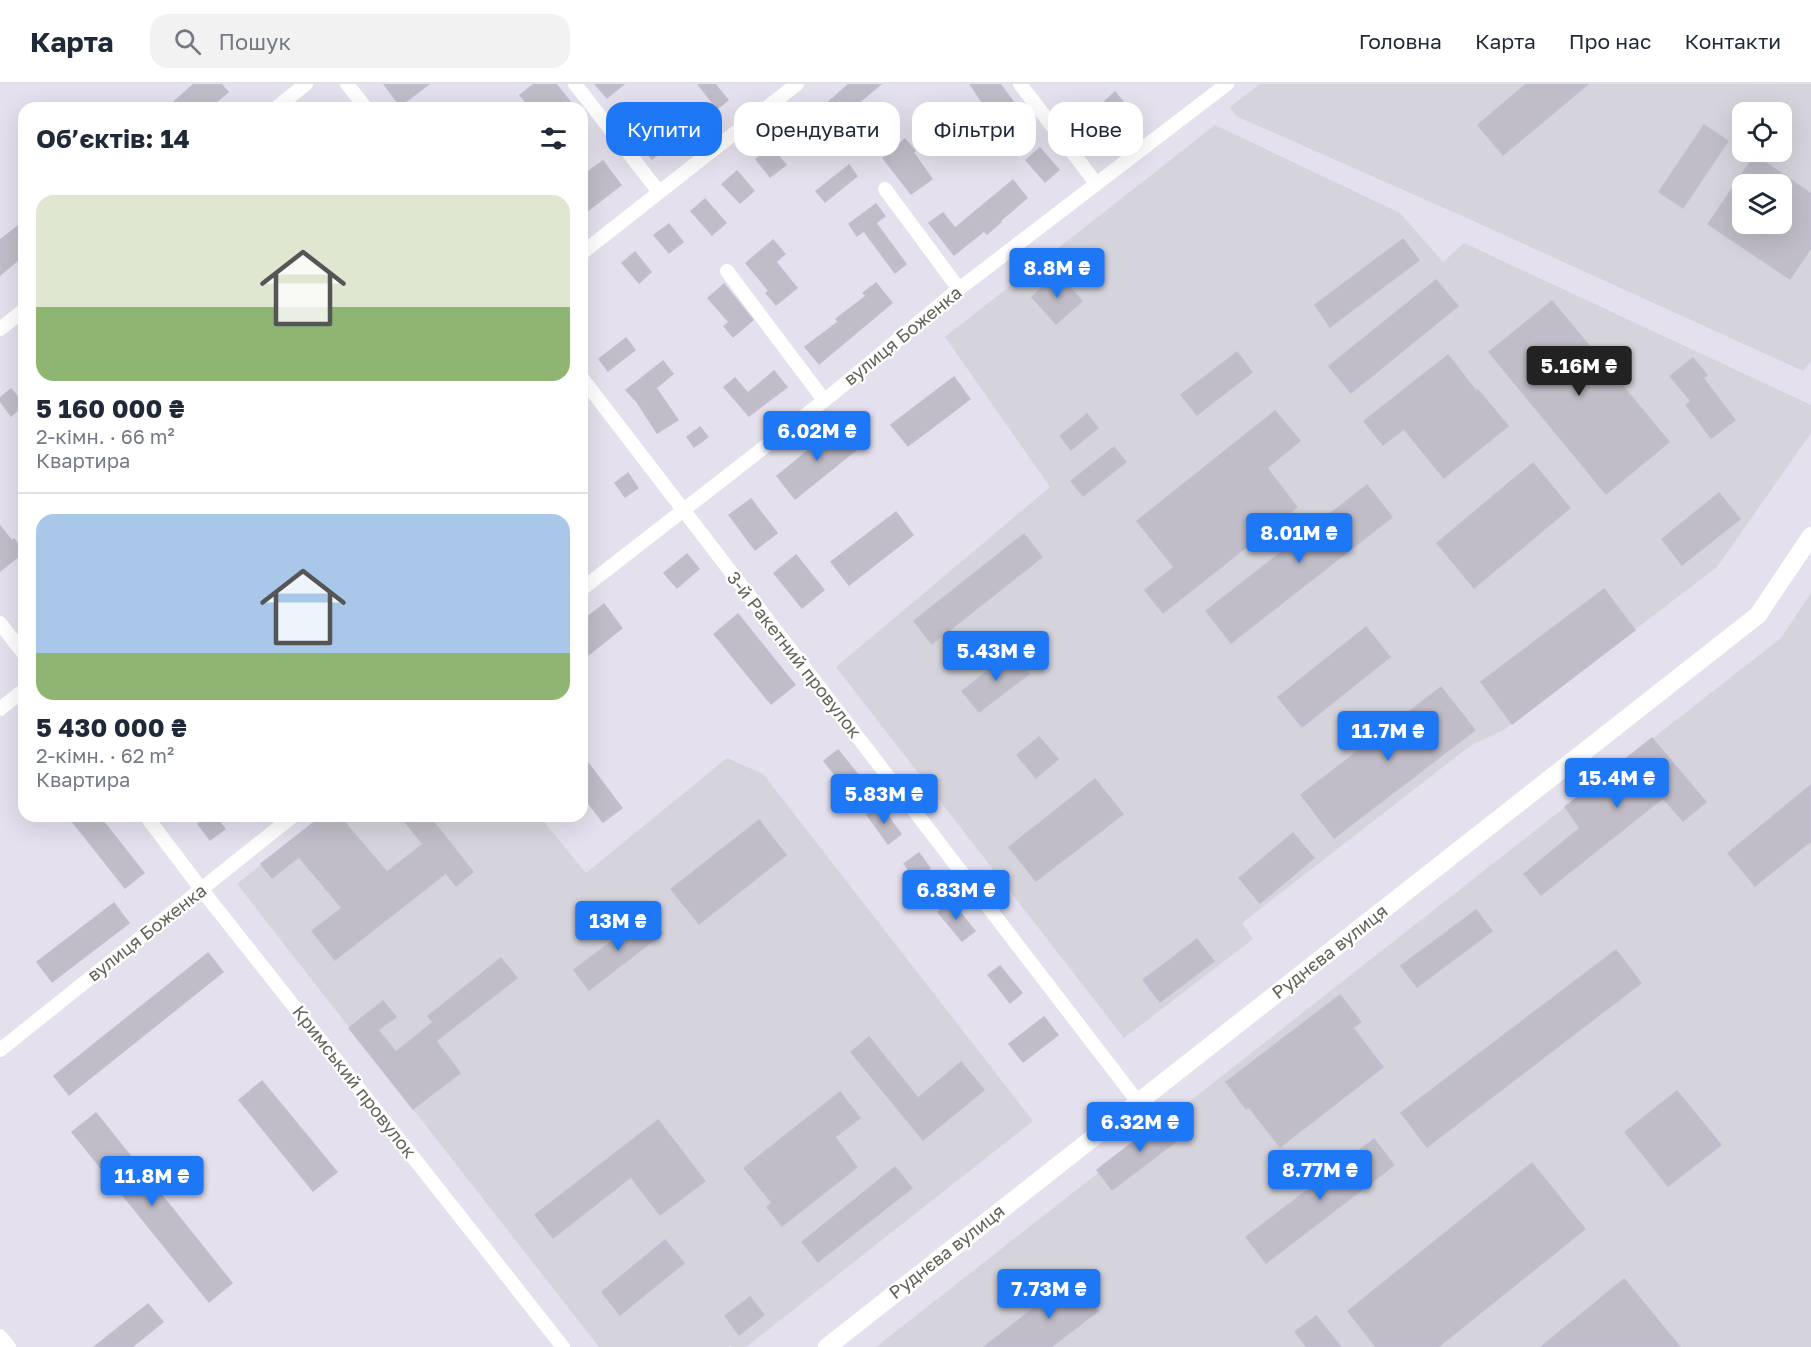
<!DOCTYPE html>
<html lang="uk">
<meta charset="utf-8">
<style>
body{margin:0;font-family:"Golos Text",sans-serif;background:#f2f2f3;color:#1f2937;height:100vh;display:flex;flex-direction:column;font-size:22px;white-space:nowrap}
*{box-sizing:border-box;margin:0}
p{font-size:20px;color:#747a83}
.icon{flex:none;width:33px;height:33px;fill:none;stroke:currentColor;stroke-width:2;stroke-linecap:round;stroke-linejoin:round}
.map{position:relative;flex:1;overflow:hidden}
.details{position:absolute;left:18px;top:18px;width:570px;height:720px;display:flex;flex-direction:column;background:#fff;border-radius:18px;box-shadow:0 6px 24px #0002}
.details>*{flex:none}
.hud{position:absolute;left:606px;top:18px;width:570px;height:54px;display:flex;gap:12px}
.tools{position:absolute;left:1732px;top:18px;display:grid;gap:12px}
.tools a{display:grid;place-items:center;width:60px;height:60px;border-radius:12px;background:#fff;box-shadow:0 6px 24px #0002;font-size:30px}
.price{position:absolute;translate:-50% -51px;padding:0 14px;border-radius:6px;background:#1e78f5;color:#fff;font-size:20px;line-height:39px;filter:drop-shadow(0 2px 3px #0008)}
.price::after{content:'';position:absolute;left:50%;top:36px;width:18px;height:14px;margin-left:-9px;background:inherit;clip-path:polygon(0 0,100% 0,50% 100%)}
.price.active{background:#222;color:#fff}
ul{padding:0;list-style:none}
li{display:grid;align-content:center;gap:12px;height:318px;padding:0 18px}
li+li{border-top:2px solid #e0e1e3}
li span{display:grid;place-items:center;height:186px;border-radius:18px;color:#555}
li>.icon{margin-inline-start:auto}
span .icon{width:108px;height:108px;fill:#fffc;stroke-width:1}
li b{font-size:26px}
h2{display:flex;justify-content:space-between;align-items:center;height:72px;padding:0 18px;font-size:26px}
.chip{padding:0 21px;border-radius:18px;background:#fff;box-shadow:0 6px 24px #0002;font-size:21px;line-height:54px}
.chip.active{background:#1e78f5;color:#fff}
header{display:flex;align-items:center;gap:36px;box-sizing:border-box;height:84px;padding:0 30px;background:#fff;border-bottom:2px solid #e0e1e3}
header strong{font-size:28px}
nav{display:flex;gap:33px;margin-inline-start:auto;font-size:21px}
.search{width:420px;height:54px;background:#f2f2f3;display:flex;align-items:center;gap:15px;box-sizing:border-box;padding:0 21px;border-radius:18px;color:#747a83;font-size:22px}
.map>svg:first-child{display:block}
.industrial{fill:#d5d3db;fill-rule:evenodd}
.building{fill:#c0bdc8;stroke:#c2bed2;stroke-width:1.5;fill-rule:evenodd}
.lines{fill:none;stroke-linecap:round;stroke-linejoin:round}
.street{stroke:#fff;stroke-width:14}
.secondary{stroke:#fff;stroke-width:18}
.labels{text-anchor:middle;stroke-width:4.5;stroke-linejoin:round;paint-order:stroke}
.street-label{font-size:18px;fill:#626259;stroke:#fff}
</style>
<header>
<strong>Карта</strong>
<div class="search"><svg class="icon" aria-label="search" viewBox="0 0 24 24"><circle cx="10" cy="10" r="6"/><path d="M15 15l6 6"/></svg>Пошук</div>
<nav><a>Головна</a><a>Карта</a><a>Про нас</a><a>Контакти</a></nav>
</header>
<div class="map">
<svg width="1811" height="1263" viewBox="0 0 1811 1263">
<rect width="100%" height="100%" fill="#e4e0ed"/>
<g class="industrial">
<path d="M 1260,0 L 1811,0 L 1811,277 L 1803,287 L 1460,131 L 1236,32 L 1230,23 ZM 1743,28 L 1782,28 L 1782,68 L 1743,68 ZM 1743,100 L 1782,100 L 1782,140 L 1743,140 Z"/>
<polygon points="1215,41 1400,129 1443,178 1464,159 1811,321 1811,349 1717,483 1505,645 1470,662 1242,839 1253,855 1124,954 836,583 1050,403 945,253"/>
<polygon points="1811,509 1811,1263 876,1263 1781,554"/>
<polygon points="727,674 763,690 1033,1037 746,1263 732,1263 731,1261 728,1263 599,1263 237,800 322,732 539,732 586,789"/>
</g>
<g class="building">
<polygon points="194,0 221,0 228,8 209,24 167,24"/>
<polygon points="384,0 429,0 400,22"/>
<polygon points="534,0 556,0 575,24 531,24 520,11"/>
<polygon points="595,0 624,0 607,14"/>
<polygon points="698,0 715,0 728,16 717,25"/>
<polygon points="849,0 881,0 838,36 825,21"/>
<polygon points="970,0 1000,0 1015,20 994,36"/>
<polygon points="1526,0 1588,0 1503,71 1478,41"/>
<polygon points="1115,8 1131,28 1118,39 1102,20"/>
<polygon points="684,22 698,39 686,49 672,32"/>
<polygon points="802,36 817,53 804,64 790,46"/>
<polygon points="1089,38 1102,56 1090,65 1077,47"/>
<polygon points="1704,41 1728,57 1683,124 1659,108"/>
<polygon points="652,43 667,64 652,75 636,54"/>
<polygon points="905,55 915,67 913,68 932,95 911,110 883,74"/>
<polygon points="771,63 786,81 770,93 756,75"/>
<polygon points="1040,64 1059,86 1045,98 1026,76"/>
<path d="M 1755,71 L 1811,110 L 1811,164 L 1790,195 L 1708,140 ZM 1743,100 L 1782,100 L 1782,140 L 1743,140 Z"/>
<polygon points="603,77 621,101 582,131 582,92"/>
<polygon points="849,81 857,92 825,118 816,107"/>
<polygon points="737,87 754,107 740,119 722,100"/>
<polygon points="1013,96 1027,114 1000,137 1001,138 987,150 984,147 954,171 929,139 943,129 955,144"/>
<polygon points="705,115 726,139 712,151 691,127"/>
<polygon points="876,120 885,132 876,139 906,180 895,189 864,147 857,152 849,140"/>
<polygon points="669,140 683,158 669,169 654,151"/>
<polygon points="18,142 24,150 24,171 0,191 0,156"/>
<polygon points="1403,155 1419,176 1330,243 1315,221"/>
<polygon points="773,156 785,170 776,178 797,204 776,221 766,209 769,207 746,179"/>
<polygon points="635,168 651,188 639,199 622,179"/>
<polygon points="1058,190 1082,217 1056,240 1032,213"/>
<polygon points="1436,196 1458,222 1351,309 1329,282"/>
<polygon points="876,199 892,219 819,280 805,263 838,238 836,235 866,212 863,209"/>
<polygon points="724,200 753,236 733,253 724,242 729,238 708,214"/>
<polygon points="1552,217 1669,358 1606,410 1489,268"/>
<polygon points="626,254 635,266 608,287 599,275"/>
<polygon points="1237,268 1252,288 1197,331 1181,311"/>
<polygon points="1448,271 1476,307 1478,306 1508,342 1444,394 1404,345 1383,361 1364,337"/>
<polygon points="1693,274 1707,291 1703,294 1735,336 1711,354 1686,321 1691,317 1670,292"/>
<polygon points="663,277 673,290 656,304 678,336 657,349 637,318 626,306"/>
<polygon points="774,287 787,303 749,332 724,303 735,294 748,309"/>
<polygon points="954,293 970,315 908,362 891,341"/>
<polygon points="11,305 24,321 11,332 0,317 0,314"/>
<polygon points="1275,327 1300,357 1267,384 1297,423 1163,529 1145,506 1174,483 1137,437"/>
<polygon points="1087,330 1098,344 1071,366 1060,352"/>
<polygon points="839,341 857,365 795,415 777,392"/>
<polygon points="700,343 708,353 694,363 687,353"/>
<polygon points="1114,363 1126,378 1083,412 1071,397"/>
<polygon points="1533,379 1570,424 1474,504 1437,459"/>
<polygon points="628,389 638,404 625,413 615,399"/>
<polygon points="1367,401 1392,433 1231,559 1206,527"/>
<polygon points="1719,409 1740,435 1682,481 1662,455"/>
<polygon points="751,415 777,449 755,466 729,431"/>
<polygon points="896,428 913,451 849,501 831,478"/>
<polygon points="0,442 12,457 14,455 24,468 0,487"/>
<polygon points="1024,450 1042,473 932,560 914,537"/>
<polygon points="687,470 699,485 677,504 664,489"/>
<polygon points="796,471 824,506 802,524 774,489"/>
<polygon points="1604,505 1635,546 1512,640 1481,598"/>
<polygon points="604,520 622,544 582,576 582,537"/>
<polygon points="738,530 795,601 771,620 714,550"/>
<polygon points="1366,543 1390,573 1302,643 1278,613"/>
<polygon points="1012,568 1029,590 979,628 962,607"/>
<polygon points="1441,603 1475,646 1334,754 1301,711"/>
<polygon points="1039,653 1058,675 1036,694 1017,671"/>
<polygon points="1652,654 1706,718 1683,737 1663,714 1541,811 1524,790 1580,744 1565,723"/>
<polygon points="838,666 863,697 849,709 824,677"/>
<polygon points="582,671 622,724 603,738 582,711"/>
<polygon points="1095,695 1123,730 1036,797 1009,763"/>
<polygon points="1811,701 1811,757 1755,802 1728,769"/>
<polygon points="880,721 901,750 888,760 867,731"/>
<polygon points="68,732 99,732 144,789 125,804"/>
<polygon points="209,732 215,732 225,745 210,756 198,740"/>
<polygon points="322,732 339,732 387,788 423,760 400,732 429,732 473,788 456,802 446,789 335,876 312,847 342,824 299,773 272,794 261,780"/>
<polygon points="759,736 786,771 699,840 671,805"/>
<polygon points="1293,749 1314,774 1260,819 1239,794"/>
<polygon points="919,769 930,784 916,795 904,780"/>
<polygon points="951,817 975,847 962,857 938,828"/>
<polygon points="114,819 129,839 52,898 37,878"/>
<polygon points="1476,826 1492,847 1417,903 1401,882"/>
<polygon points="648,830 663,849 589,906 574,886"/>
<polygon points="1197,855 1214,877 1160,918 1143,896"/>
<polygon points="1616,866 1641,899 1427,1063 1401,1029"/>
<polygon points="208,869 223,888 69,1011 54,992"/>
<polygon points="501,874 517,894 436,957 460,989 413,1025 349,944 383,917 396,933 378,946 396,968 433,938 428,932"/>
<polygon points="1000,882 1022,909 1010,919 988,891"/>
<polygon points="1340,911 1361,938 1353,944 1383,983 1280,1063 1249,1023 1246,1025 1226,998"/>
<polygon points="1044,933 1058,951 1023,978 1009,960"/>
<polygon points="869,953 918,1014 961,978 984,1006 923,1056 851,968"/>
<polygon points="262,997 337,1088 313,1107 239,1016"/>
<polygon points="1677,1007 1721,1061 1668,1102 1625,1048"/>
<polygon points="840,1008 860,1034 835,1053 857,1083 782,1142 767,1123 772,1119 744,1084"/>
<polygon points="96,1029 232,1199 209,1218 72,1048"/>
<polygon points="1167,1032 1183,1052 1112,1106 1097,1086"/>
<polygon points="658,1036 705,1097 660,1131 631,1093 553,1154 535,1131"/>
<polygon points="1374,1055 1394,1081 1266,1179 1246,1153"/>
<polygon points="1532,1079 1585,1145 1438,1263 1376,1263 1348,1227"/>
<polygon points="895,1083 912,1104 818,1178 802,1158"/>
<polygon points="665,1156 684,1179 620,1231 602,1208"/>
<polygon points="1072,1194 1098,1227 1051,1263 984,1263"/>
<polygon points="1624,1195 1680,1263 1541,1263"/>
<polygon points="750,1213 764,1231 739,1251 725,1232"/>
<polygon points="148,1220 163,1238 132,1263 94,1263"/>
<polygon points="1316,1232 1341,1263 1307,1263 1295,1248"/>
</g>
<g class="lines">
<g class="street">
<polyline points="347,0 366,24"/>
<polyline points="575,0 659,108"/>
<polyline points="1020,0 1096,99"/>
<polyline points="276,24 306,0"/>
<polyline points="885,105 959,205"/>
<polyline points="582,169 797,0"/>
<polyline points="727,187 824,316"/>
<polyline points="0,245 24,226"/>
<polyline points="582,294 1138,1018"/>
<polyline points="582,505 830,312 959,205 1227,0"/>
<polyline points="0,539 24,570"/>
<polyline points="0,625 24,606"/>
<polyline points="146,732 202,806 563,1263"/>
<polyline points="0,966 293,732"/>
<polyline points="0,1252 9,1263"/>
</g>
<polyline class="secondary" points="827,1263 1758,531 1811,452"/>
</g>
<g class="labels">
<g class="street-label">
<text transform="translate(903 252) rotate(-39)" y="6">вулиця Боженка</text>
<text transform="translate(794 571) rotate(52)" y="6">3-й Ракетний провулок</text>
<text transform="translate(147 849) rotate(-38)" y="6">вулиця Боженка</text>
<text transform="translate(1330 868) rotate(-38)" y="6">Руднєва вулиця</text>
<text transform="translate(354 998) rotate(52)" y="6">Кримський провулок</text>
<text transform="translate(947 1168) rotate(-38)" y="6">Руднєва вулиця</text>
</g>
</g>
</svg>
<div class="tools">
<a><svg class="icon" aria-label="locate" viewBox="0 0 24 24"><circle cx="12" cy="12" r="6"/><path d="M12 2v4M12 18v4M2 12h4M18 12h4"/></svg></a>
<a><svg class="icon" aria-label="layers" viewBox="0 0 24 24"><path d="M12 4l9 5-9 5-9-5zM3 14l9 5 9-5"/></svg></a>
</div>
<b class="price" style="left:1057px;top:215px">8.8M ₴</b>
<b class="price active" style="left:1579px;top:313px">5.16M ₴</b>
<b class="price" style="left:817px;top:378px">6.02M ₴</b>
<b class="price" style="left:1299px;top:480px">8.01M ₴</b>
<b class="price" style="left:996px;top:598px">5.43M ₴</b>
<b class="price" style="left:1388px;top:678px">11.7M ₴</b>
<b class="price" style="left:1617px;top:725px">15.4M ₴</b>
<b class="price" style="left:884px;top:741px">5.83M ₴</b>
<b class="price" style="left:956px;top:837px">6.83M ₴</b>
<b class="price" style="left:618px;top:868px">13M ₴</b>
<b class="price" style="left:1140px;top:1069px">6.32M ₴</b>
<b class="price" style="left:1320px;top:1117px">8.77M ₴</b>
<b class="price" style="left:152px;top:1123px">11.8M ₴</b>
<b class="price" style="left:1049px;top:1236px">7.73M ₴</b>
<div class="hud">
<a class="chip active">Купити</a>
<a class="chip">Орендувати</a>
<a class="chip">Фільтри</a>
<a class="chip">Нове</a>
</div>
<section class="details">
<h2>Об’єктів: 14<svg class="icon" aria-label="filters" viewBox="0 0 24 24"><path d="M4 7h16M4 17h16"/><circle cx="9" cy="7" r="2"/><circle cx="15" cy="17" r="2"/></svg></h2>
<ul>
<li><span style="background:linear-gradient(#dfe7d0 60%,#8fb573 0)"><svg class="icon" aria-label="home" viewBox="0 0 24 24"><path d="M3 11l9-7 9 7M6 9v11h12V9"/></svg></span><div><b>5 160 000 ₴</b><p>2-кімн. · 66 m²</p><p>Квартира</p></div></li>
<li><span style="background:linear-gradient(#a9c7e8 75%,#8fb573 0)"><svg class="icon" aria-label="home" viewBox="0 0 24 24"><path d="M3 11l9-7 9 7M6 9v11h12V9"/></svg></span><div><b>5 430 000 ₴</b><p>2-кімн. · 62 m²</p><p>Квартира</p></div></li>
</ul>
</section>
</div>
